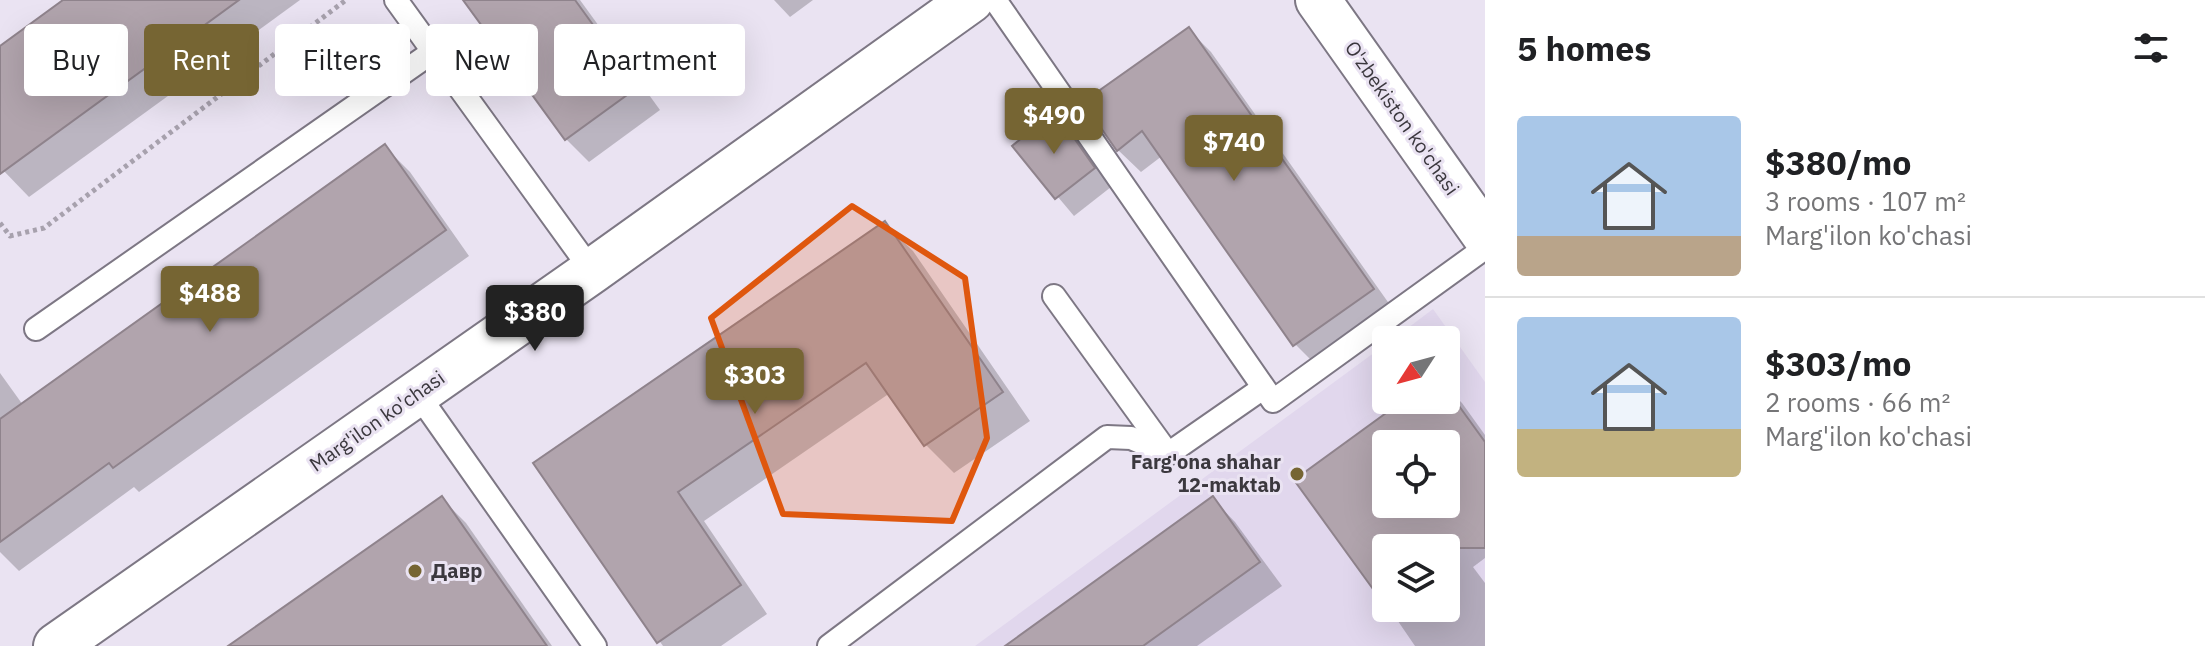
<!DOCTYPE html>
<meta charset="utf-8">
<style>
body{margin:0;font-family:"IBM Plex Sans",sans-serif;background:#f2f2f2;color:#202124;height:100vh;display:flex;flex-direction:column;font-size:30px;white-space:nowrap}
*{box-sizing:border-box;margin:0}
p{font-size:26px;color:#757577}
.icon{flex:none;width:44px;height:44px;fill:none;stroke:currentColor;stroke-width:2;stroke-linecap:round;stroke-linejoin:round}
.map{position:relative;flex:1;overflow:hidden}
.sheet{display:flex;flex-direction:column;background:#fff;width:720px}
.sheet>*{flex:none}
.guide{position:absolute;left:24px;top:24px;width:760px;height:72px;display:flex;gap:16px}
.needle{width:52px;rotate:234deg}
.fabs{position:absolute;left:1372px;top:326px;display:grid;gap:16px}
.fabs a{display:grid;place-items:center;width:88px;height:88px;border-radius:8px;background:#fff;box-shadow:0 8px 32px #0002;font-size:40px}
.price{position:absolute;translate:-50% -68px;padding:0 18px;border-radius:8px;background:#766533;color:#fff;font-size:26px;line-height:52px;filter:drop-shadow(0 2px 4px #0008)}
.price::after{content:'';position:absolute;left:50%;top:48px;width:24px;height:18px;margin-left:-12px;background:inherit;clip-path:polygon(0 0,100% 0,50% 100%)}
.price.current{background:#222;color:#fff}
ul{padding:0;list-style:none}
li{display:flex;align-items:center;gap:24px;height:200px;padding:0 32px}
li+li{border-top:2px solid #e0e0e0}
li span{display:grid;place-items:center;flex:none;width:224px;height:160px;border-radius:8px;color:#555}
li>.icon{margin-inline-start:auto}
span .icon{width:96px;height:96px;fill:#fffc;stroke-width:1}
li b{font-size:34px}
h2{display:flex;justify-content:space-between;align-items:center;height:96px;padding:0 32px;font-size:34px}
.tag{padding:0 28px;border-radius:8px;background:#fff;box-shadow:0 8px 32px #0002;font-size:28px;line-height:72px}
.tag.current{background:#766533;color:#fff}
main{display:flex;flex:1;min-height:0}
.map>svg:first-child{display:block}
.built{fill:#e1d7ed;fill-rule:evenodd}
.shadow{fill:#0003;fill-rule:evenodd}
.building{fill:#b1a4ad;stroke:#8f838c;stroke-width:2;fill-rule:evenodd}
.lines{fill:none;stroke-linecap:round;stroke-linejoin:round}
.lane-casing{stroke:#7d7784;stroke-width:26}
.secondary-casing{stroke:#7d7784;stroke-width:48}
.path{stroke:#a7a1ad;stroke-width:5;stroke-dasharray:4 4;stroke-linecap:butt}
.lane{stroke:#fff;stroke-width:22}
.secondary{stroke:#fff;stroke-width:44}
.marked{fill:#df570e;fill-opacity:0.2;stroke:#df570e;stroke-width:6;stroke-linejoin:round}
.poi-dot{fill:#766533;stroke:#eae3f2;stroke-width:3}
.labels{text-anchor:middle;stroke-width:6;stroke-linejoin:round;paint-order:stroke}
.street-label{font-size:20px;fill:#3b383e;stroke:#eae3f2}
.poi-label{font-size:20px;font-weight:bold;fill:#3b383e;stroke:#eae3f2;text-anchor:end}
</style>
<main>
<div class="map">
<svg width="1485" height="646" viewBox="0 0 1485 646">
<rect width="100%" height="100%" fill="#eae3f2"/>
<path class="built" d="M 1433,309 L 1485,382 L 1485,646 L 975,646 L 1386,344 L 1386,400 L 1446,400 L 1446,340 L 1392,340 ZM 1386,444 L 1446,444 L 1446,504 L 1386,504 ZM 1386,548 L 1446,548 L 1446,608 L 1386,608 Z"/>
<g class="shadow">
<polygon points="67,0 300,0 29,197 0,167 0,48"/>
<polygon points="465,0 580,0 660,110 589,162 566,139"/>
<polygon points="774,0 813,0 790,17"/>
<polygon points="1188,29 1211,52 1395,312 1318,367 1295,344 1162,156 1141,172 1118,150"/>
<polygon points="1055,114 1072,131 1111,187 1074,216 1015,146"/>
<polygon points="385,147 410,172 469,256 139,492 134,487 19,571 0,552 0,373 23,405"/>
<polygon points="884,223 913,251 1030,421 954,473 926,445 890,393 704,521 767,614 721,646 663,646 535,464"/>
<path d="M 1446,387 L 1462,403 L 1485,435 L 1485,558 L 1473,567 L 1485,583 L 1485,646 L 1415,646 L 1389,608 L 1446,608 L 1446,548 L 1386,548 L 1386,604 L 1296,481 L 1407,400 L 1446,400 ZM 1386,444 L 1446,444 L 1446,504 L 1386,504 Z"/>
<polygon points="442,499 466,523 552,646 232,646"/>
<polygon points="1213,499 1235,522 1282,586 1197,646 1008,646"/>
</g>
<g class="building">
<polygon points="63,0 239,0 0,174 0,46"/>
<polygon points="463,0 575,0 638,87 565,140"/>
<polygon points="1189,27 1374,289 1293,346 1142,131 1117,151 1083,102"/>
<polygon points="1055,111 1095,168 1055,199 1012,146"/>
<polygon points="385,144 446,230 113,468 109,463 0,542 0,419"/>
<polygon points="885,221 1003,392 924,446 866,363 678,492 741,585 657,643 533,463"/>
<path d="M 1446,388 L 1485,442 L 1485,548 L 1386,548 L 1386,607 L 1294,480 L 1404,400 L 1446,400 ZM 1386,444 L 1446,444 L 1446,504 L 1386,504 Z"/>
<polygon points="442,496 547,646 228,646"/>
<polygon points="1213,496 1260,562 1143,646 1005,646"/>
</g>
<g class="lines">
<g class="lane-casing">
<g id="lane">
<polyline points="396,0 592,271"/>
<polyline points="995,0 1273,401 1485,248"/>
<polyline points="1054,296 1166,451"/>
<polyline points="36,329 434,51"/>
<polyline points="417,393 595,646"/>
<polyline points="829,646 1107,437 1131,438 1168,454 1263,388"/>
</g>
</g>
<g class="secondary-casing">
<g id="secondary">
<polyline points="1318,0 1485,236"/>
<polyline points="56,646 592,271 971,0"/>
</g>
</g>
<polyline class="path" points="0,223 10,236 44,228 346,0"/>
<use href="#lane" class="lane"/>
<use href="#secondary" class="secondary"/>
</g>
<path class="marked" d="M 852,206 L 965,278 L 987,438 L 952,521 L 783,514 L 711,318 Z"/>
<g class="poi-dot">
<circle cx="1297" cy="474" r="8"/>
<circle cx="415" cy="571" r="8"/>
</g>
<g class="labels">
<g class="street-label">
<text transform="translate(1402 118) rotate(55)" y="7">O'zbekiston ko'chasi</text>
<text transform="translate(377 421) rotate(-35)" y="7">Marg'ilon ko'chasi</text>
</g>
<g class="poi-label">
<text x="1281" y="469">Farg'ona shahar<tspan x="1281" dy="23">12-maktab</tspan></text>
<text x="431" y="578" text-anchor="start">Давр</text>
</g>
</g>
</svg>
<div class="fabs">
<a><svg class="needle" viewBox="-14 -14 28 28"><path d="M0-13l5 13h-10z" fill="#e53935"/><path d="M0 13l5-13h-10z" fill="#757577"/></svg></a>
<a><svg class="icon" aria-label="locate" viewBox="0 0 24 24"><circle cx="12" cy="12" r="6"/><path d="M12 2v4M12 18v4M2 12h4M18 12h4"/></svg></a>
<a><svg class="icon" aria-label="layers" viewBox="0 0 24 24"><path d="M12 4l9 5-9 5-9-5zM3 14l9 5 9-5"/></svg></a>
</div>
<b class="price" style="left:1054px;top:156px">$490</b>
<b class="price" style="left:1234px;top:183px">$740</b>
<b class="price" style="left:210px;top:334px">$488</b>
<b class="price current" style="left:535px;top:353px">$380</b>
<b class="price" style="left:755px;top:416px">$303</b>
<div class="guide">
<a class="tag">Buy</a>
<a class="tag current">Rent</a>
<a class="tag">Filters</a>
<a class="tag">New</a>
<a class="tag">Apartment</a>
</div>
</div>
<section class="sheet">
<h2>5 homes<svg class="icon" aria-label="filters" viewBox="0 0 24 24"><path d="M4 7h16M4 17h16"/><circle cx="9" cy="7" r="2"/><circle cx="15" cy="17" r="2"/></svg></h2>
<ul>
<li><span style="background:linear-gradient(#a9c7e8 75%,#b9a48a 0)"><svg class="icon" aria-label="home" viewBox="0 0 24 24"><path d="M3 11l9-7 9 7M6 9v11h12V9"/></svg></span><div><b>$380/mo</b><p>3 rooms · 107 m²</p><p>Marg'ilon ko'chasi</p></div></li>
<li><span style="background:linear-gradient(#a9c7e8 70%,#c2b280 0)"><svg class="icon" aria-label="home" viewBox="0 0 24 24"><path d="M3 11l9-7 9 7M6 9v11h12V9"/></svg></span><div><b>$303/mo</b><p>2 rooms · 66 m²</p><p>Marg'ilon ko'chasi</p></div></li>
</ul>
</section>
</main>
